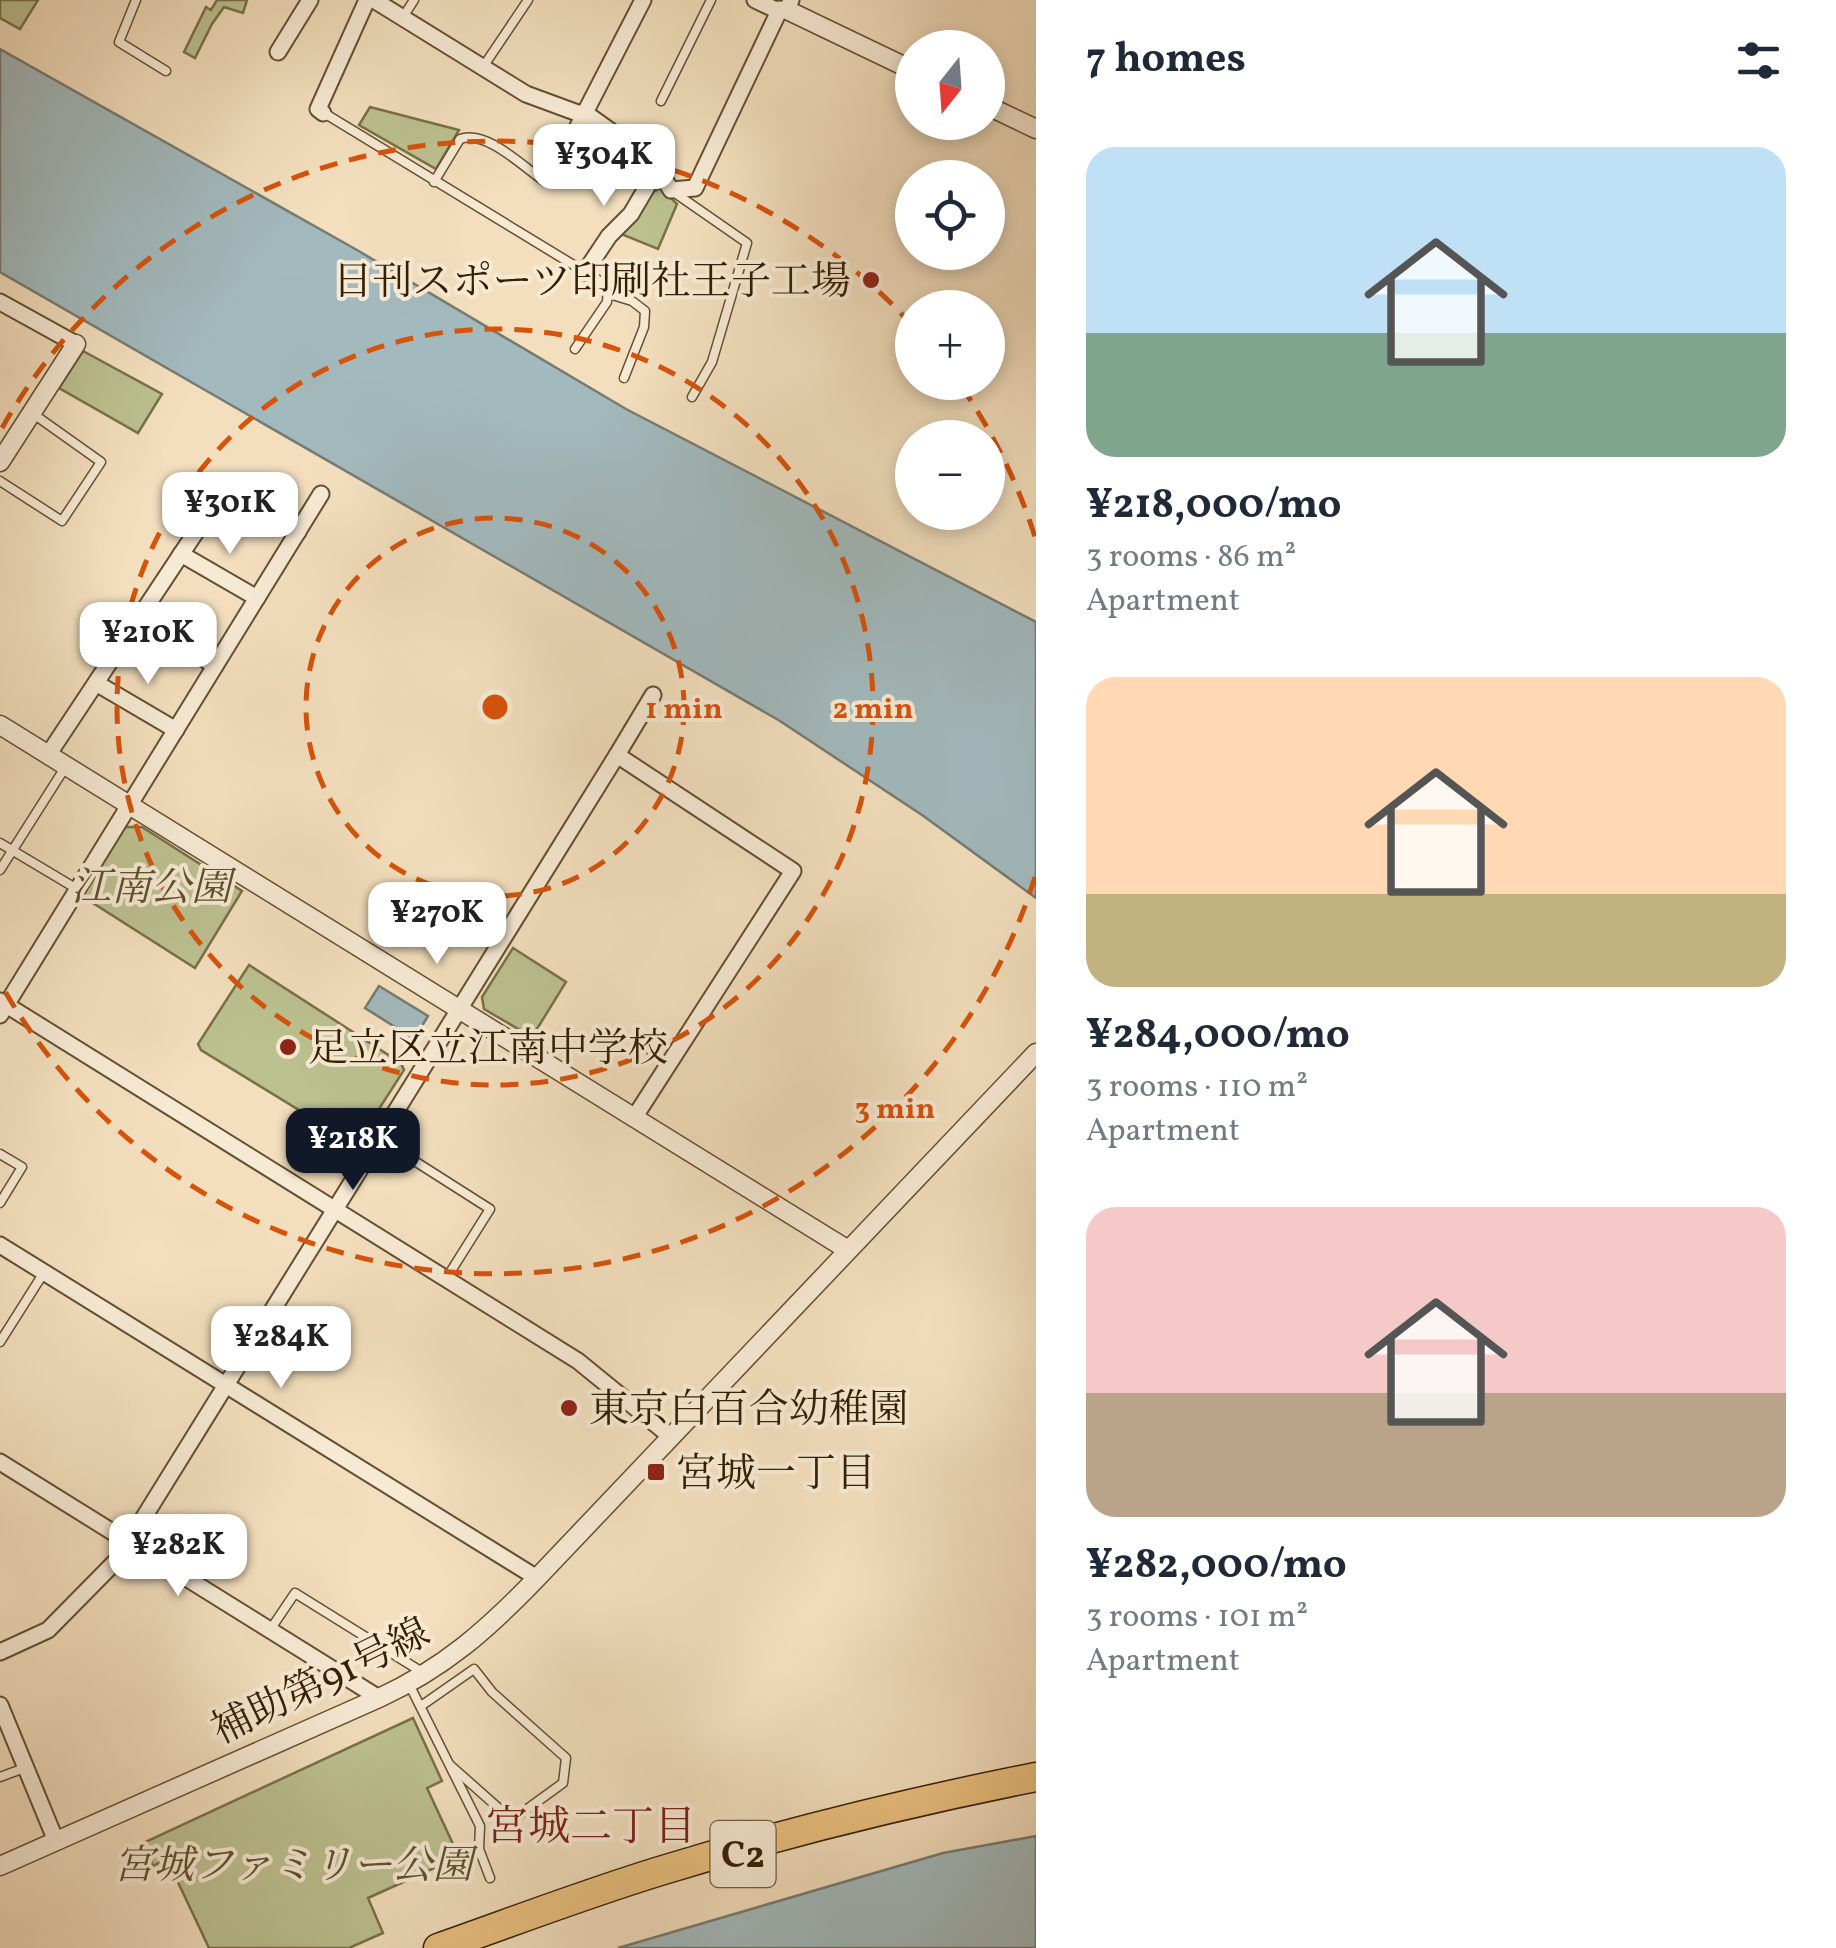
<!DOCTYPE html>
<meta charset="utf-8">
<style>
body{margin:0;font-family:Vollkorn,"Noto Serif JP",serif;background:#f2f2f3;color:#1f2937;height:100vh;display:flex;flex-direction:column;font-size:38px;white-space:nowrap}
*{box-sizing:border-box;margin:0}
p{font-size:32px;color:#747a83}
.icon{flex:none;width:55px;height:55px;fill:none;stroke:currentColor;stroke-width:2;stroke-linecap:round;stroke-linejoin:round}
.map{position:relative;flex:1;overflow:hidden}
.drawer{display:flex;flex-direction:column;background:#fff;width:800px}
.drawer>*{flex:none}
.needle{width:65px;rotate:197deg}
.buttons{position:absolute;left:895px;top:30px;display:grid;gap:20px}
.buttons a{display:grid;place-items:center;width:110px;height:110px;border-radius:50%;background:#fff;box-shadow:0 5px 15px #0003;font-size:50px}
.price{position:absolute;translate:-50% -85px;padding:0 22px;border-radius:20px;background:#fff;color:#222;font-size:32px;line-height:65px;filter:drop-shadow(0 2px 5px #0008)}
.price::after{content:'';position:absolute;left:50%;top:60px;width:30px;height:22px;margin-left:-15px;background:inherit;clip-path:polygon(0 0,100% 0,50% 100%)}
.price.selected{background:#111827;color:#fff}
ul{padding:0;list-style:none}
li{display:grid;align-content:center;gap:20px;height:530px;padding:0 50px}
li span{display:grid;place-items:center;height:310px;border-radius:30px;color:#555}
li>.icon{margin-inline-start:auto}
span .icon{width:180px;height:180px;fill:#fffc;stroke-width:1}
li b{font-size:42px}
h2{display:flex;justify-content:space-between;align-items:center;height:120px;padding:0 50px;font-size:42px}
main{display:flex;flex:1;min-height:0}
.map>svg:first-child{display:block}
.green{fill:#bcc190;stroke:#787048;stroke-width:2.5}
.water{fill:#a2b9bd;stroke:#767b71;stroke-width:2.5}
.lines{fill:none;stroke-linecap:round;stroke-linejoin:round}
.service-casing{stroke:#644f30;stroke-width:11}
.minor-casing{stroke:#644f30;stroke-width:19}
.tertiary-casing{stroke:#644f30;stroke-width:21}
.motorway-casing{stroke:#351f00;stroke-width:31}
.service{stroke:#f7ead5;stroke-width:8}
.minor{stroke:#f7ead5;stroke-width:15}
.tertiary{stroke:#f7ead5;stroke-width:18}
.motorway{stroke:#eac07f;stroke-width:28}
.ring{fill:none;stroke:#d6530b;stroke-width:5;stroke-dasharray:18 12}
.poi-dot{fill:#8f2418;stroke:#f7ead5;stroke-width:4}
.labels{text-anchor:middle;stroke-width:8;stroke-linejoin:round;paint-order:stroke}
.shield{fill:#f7ead5;stroke:#6f5c40;stroke-width:2.5}
.shield-label{font-size:38px;font-weight:bold;fill:#351f00}
.poi-label{font-size:40px;fill:#351f00;stroke:#f7ead5;text-anchor:start}
.park-label{font-size:40px;font-style:italic;fill:#5e502b;stroke:#f7ead5}
.street-label{font-size:40px;fill:#351f00;stroke:#f7ead5}
.neighbourhood-label{font-size:42px;fill:#7a1f14;stroke:#f7ead5}
.centre{fill:#d6530b;stroke:#f7ead5;stroke-width:5}
.ring-label{font-size:30px;text-anchor:middle;font-weight:bold;fill:#d6530b;stroke:#f7ead5;stroke-width:8;stroke-linejoin:round;paint-order:stroke}
</style>
<main>
<div class="map">
<svg width="1036" height="1948" viewBox="0 0 1036 1948">
<rect width="100%" height="100%" fill="#f3dfbe"/>
<filter id="stains"><feTurbulence type="fractalNoise" baseFrequency=".002" numOctaves="4"/><feColorMatrix values="0 0 0 0 .2 0 0 0 0 .09 0 0 0 0 .02 0 0 0 .5 -.17"/></filter>
<radialGradient id="worn" r=".72"><stop offset=".6" stop-color="#630" stop-opacity="0"/><stop offset="1" stop-color="#630" stop-opacity=".3"/></radialGradient>
<g class="green">
<polygon points="0,0 38,0 20,29 0,18"/>
<polygon points="217,0 247,0 243,13 224,7 212,24 195,58 184,52 206,7 211,10"/>
<polygon points="370,107 459,130 436,169 359,125"/>
<polygon points="661,188 677,204 658,249 621,234 648,194"/>
<polygon points="83,351 162,394 138,433 59,388"/>
<polygon points="125,827 142,827 242,891 195,968 82,896"/>
<polygon points="513,948 566,982 532,1037 484,1009 482,997"/>
<polygon points="249,965 401,1063 404,1070 356,1145 201,1050 198,1044"/>
<polygon points="413,1718 442,1781 427,1788 459,1857 368,1898 383,1933 349,1948 209,1948 167,1859 153,1866 143,1843"/>
</g>
<g class="water">
<polygon points="0,49 357,250 626,409 1036,622 1036,898 922,815 780,721 0,272"/>
<polygon points="379,986 428,1016 414,1039 365,1008"/>
<polygon points="1036,1836 1036,1948 618,1948 943,1853"/>
</g>
<g class="lines">
<g class="service-casing">
<g id="service">
<polyline points="136,0 119,42 166,71"/>
<polyline points="403,17 414,0"/>
<polyline points="483,67 528,0"/>
<polyline points="661,101 711,0"/>
<polyline points="324,113 608,286 607,302 575,349"/>
<path d="M 434,182 L 460,139 C 487,130 522,166 544,181 L 545,179"/>
<polyline points="675,193 747,243 712,362 692,397"/>
<polyline points="609,294 632,301 645,311 644,327 624,378"/>
<polyline points="0,481 62,521 101,462 32,413"/>
<polyline points="0,843 77,889"/>
<polyline points="0,870 66,766"/>
<polyline points="380,1139 490,1209 446,1279"/>
<polyline points="0,1154 22,1167 0,1203"/>
<polyline points="0,1342 43,1274"/>
<polyline points="270,1630 295,1593 422,1672"/>
<polyline points="409,1684 480,1826 479,1849 490,1878"/>
<polyline points="421,1706 474,1669 492,1692 566,1758 563,1783 512,1820 450,1765"/>
<polyline points="0,1777 27,1767"/>
</g>
</g>
<g class="minor-casing">
<g id="minor">
<polyline points="374,0 526,94 583,115"/>
<polyline points="755,0 774,9 787,10 791,0"/>
<polyline points="278,52 310,0"/>
<polyline points="584,112 654,162 671,190 695,188 780,9"/>
<polyline points="323,113 318,109 367,0"/>
<polyline points="547,176 573,136 643,0"/>
<polyline points="585,272 609,236 631,214 658,168"/>
<polyline points="0,302 76,344"/>
<polyline points="181,554 257,598"/>
<polyline points="140,617 215,666"/>
<polyline points="96,683 176,730"/>
<polyline points="48,755 225,488 298,532"/>
<polyline points="617,755 653,695"/>
<polyline points="0,1001 578,1361 670,1436"/>
<polyline points="0,1015 321,494"/>
<polyline points="0,1245 537,1578"/>
<polyline points="0,1462 379,1698"/>
<polyline points="0,1652 48,1630 118,1559 617,755 793,871 634,1118"/>
<polyline points="0,1705 56,1841"/>
</g>
</g>
<g class="tertiary-casing">
<g id="tertiary">
<polyline points="787,10 912,70"/>
<polyline points="988,106 1036,129"/>
<polyline points="0,462 76,344"/>
<polyline points="0,725 848,1250"/>
<path d="M 0,1866 L 379,1698 C 444,1668 487,1630 537,1578 L 1036,1053"/>
</g>
</g>
<g class="motorway-casing">
<path id="motorway" d="M 438,1948 C 512,1922 585,1894 660,1871 C 784,1833 909,1802 1036,1777"/>
</g>
<use href="#service" class="service"/>
<use href="#minor" class="minor"/>
<use href="#tertiary" class="tertiary"/>
<use href="#motorway" class="motorway"/>
</g>
<g class="ring">
<circle cx="495" cy="707" r="189"/>
<circle cx="495" cy="707" r="378"/>
<path d="M1035 877A566 566 0 0 1 2 986M2 428A566 566 0 0 1 912 325M961 386A566 566 0 0 1 1035 537"/>
</g>
<g class="poi-dot">
<circle cx="871" cy="280" r="10"/>
<circle cx="288" cy="1047" r="10"/>
<circle cx="569" cy="1408" r="10"/>
<rect x="646" y="1462" width="20" height="20" rx="5"/>
</g>
<g class="labels">
<rect class="shield" x="710.5" y="1821" width="65" height="66" rx="8"/>
<g class="shield-label">
<text x="743" y="1867">C2</text>
</g>
<g class="poi-label">
<text x="851" y="294" text-anchor="end">日刊スポーツ印刷社王子工場</text>
<text x="308" y="1061">足立区立江南中学校</text>
<text x="589" y="1422">東京白百合幼稚園</text>
<text x="676" y="1486">宮城一丁目</text>
</g>
<g class="park-label">
<text x="151" y="900">江南公園</text>
<text x="293" y="1878">宮城ファミリー公園</text>
</g>
<g class="street-label">
<text transform="translate(320 1680) rotate(-26)" y="14">補助第91号線</text>
</g>
<g class="neighbourhood-label">
<text x="591" y="1840">宮城二丁目</text>
</g>
</g>
<circle cx="495" cy="707" r="15" class="centre"/>
<g class="ring-label">
<text x="684" y="718">1 min</text>
<text x="873" y="718">2 min</text>
<text x="895" y="1118">3 min</text>
</g>
<rect width="100%" height="100%" filter="url(#stains)"/>
<rect width="100%" height="100%" fill="url(#worn)"/>
</svg>
<div class="buttons">
<a><svg class="needle" viewBox="-14 -14 28 28"><path d="M0-13l5 13h-10z" fill="#e53935"/><path d="M0 13l5-13h-10z" fill="#747a83"/></svg></a>
<a><svg class="icon" aria-label="locate" viewBox="0 0 24 24"><circle cx="12" cy="12" r="6"/><path d="M12 2v4M12 18v4M2 12h4M18 12h4"/></svg></a>
<a>+</a>
<a>−</a>
</div>
<b class="price" style="left:604px;top:209px">¥304K</b>
<b class="price" style="left:230px;top:557px">¥301K</b>
<b class="price" style="left:148px;top:687px">¥210K</b>
<b class="price" style="left:437px;top:967px">¥270K</b>
<b class="price selected" style="left:353px;top:1193px">¥218K</b>
<b class="price" style="left:281px;top:1391px">¥284K</b>
<b class="price" style="left:178px;top:1599px">¥282K</b>
</div>
<section class="drawer">
<h2>7 homes<svg class="icon" aria-label="filters" viewBox="0 0 24 24"><path d="M4 7h16M4 17h16"/><circle cx="9" cy="7" r="2"/><circle cx="15" cy="17" r="2"/></svg></h2>
<ul>
<li><span style="background:linear-gradient(#bfe0f5 60%,#7fa58c 0)"><svg class="icon" aria-label="home" viewBox="0 0 24 24"><path d="M3 11l9-7 9 7M6 9v11h12V9"/></svg></span><div><b>¥218,000/mo</b><p>3 rooms · 86 m²</p><p>Apartment</p></div></li>
<li><span style="background:linear-gradient(#ffd9b3 70%,#c2b280 0)"><svg class="icon" aria-label="home" viewBox="0 0 24 24"><path d="M3 11l9-7 9 7M6 9v11h12V9"/></svg></span><div><b>¥284,000/mo</b><p>3 rooms · 110 m²</p><p>Apartment</p></div></li>
<li><span style="background:linear-gradient(#f6c9c9 60%,#b9a48a 0)"><svg class="icon" aria-label="home" viewBox="0 0 24 24"><path d="M3 11l9-7 9 7M6 9v11h12V9"/></svg></span><div><b>¥282,000/mo</b><p>3 rooms · 101 m²</p><p>Apartment</p></div></li>
</ul>
</section>
</main>
